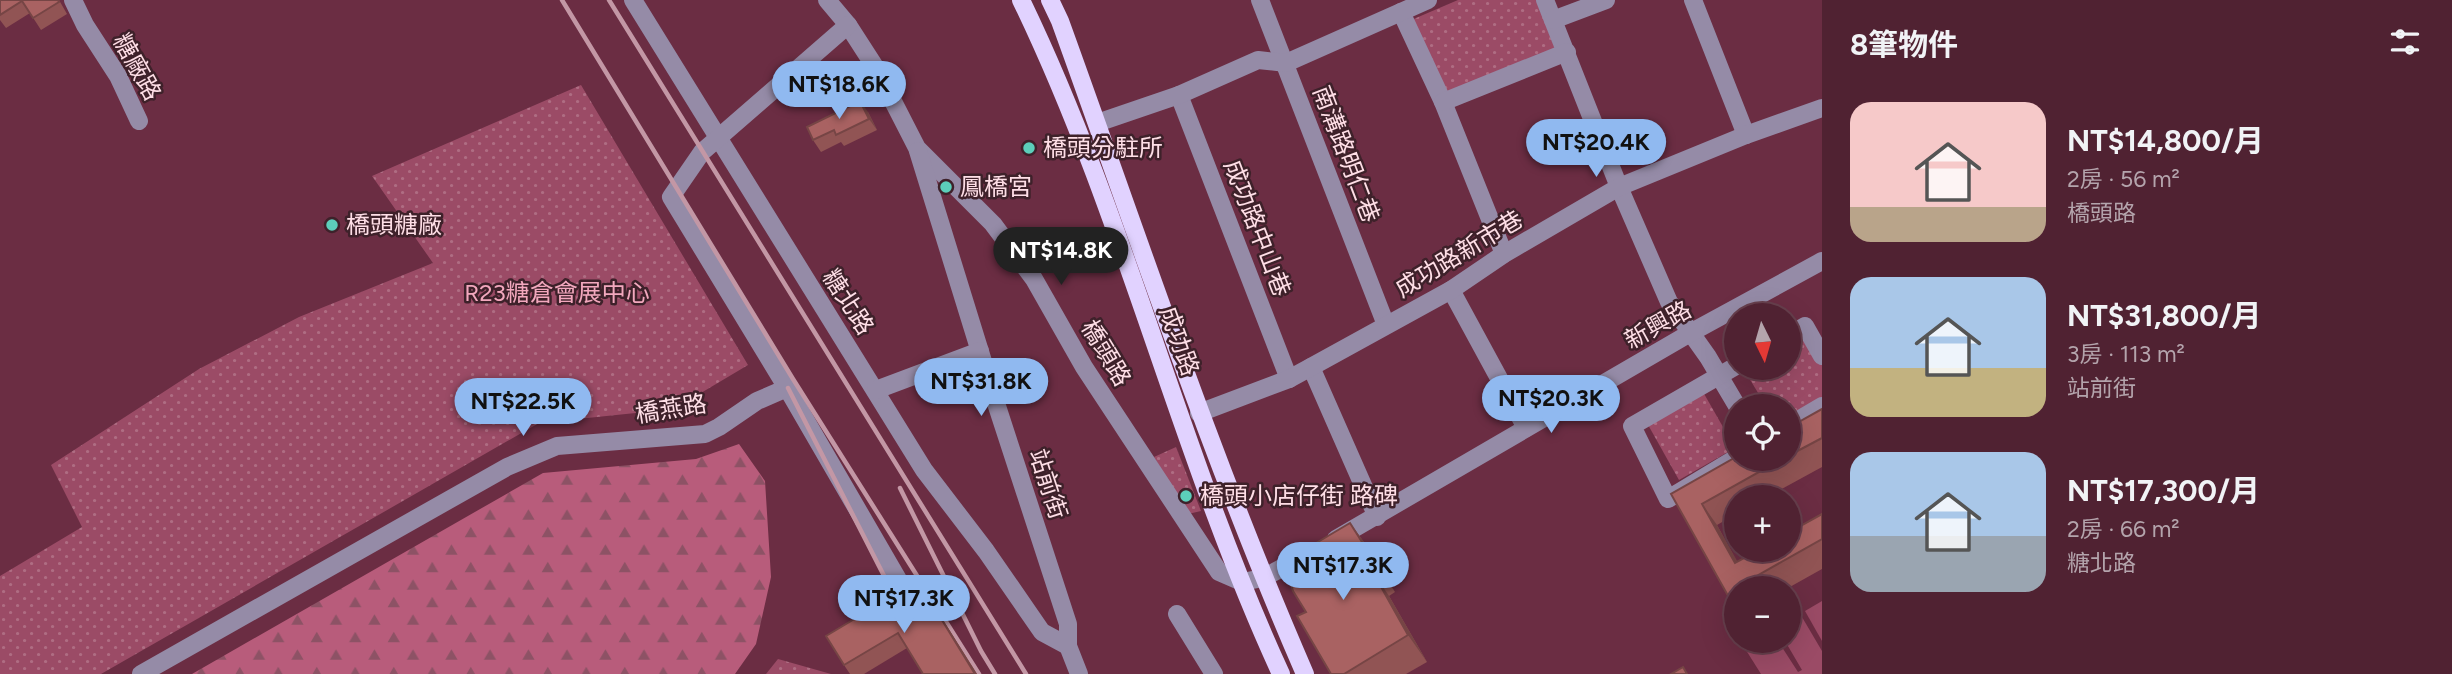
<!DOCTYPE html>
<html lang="zh-TW">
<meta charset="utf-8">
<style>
body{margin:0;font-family:Figtree,"Noto Sans TC",sans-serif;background:#5a2f3e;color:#f1f3f6;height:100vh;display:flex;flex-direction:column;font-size:26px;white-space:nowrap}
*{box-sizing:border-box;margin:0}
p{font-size:23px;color:#b4a4ac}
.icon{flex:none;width:38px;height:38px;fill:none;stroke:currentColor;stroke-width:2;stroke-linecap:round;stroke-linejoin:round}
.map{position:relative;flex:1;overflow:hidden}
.sheet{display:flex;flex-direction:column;background:#502232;width:630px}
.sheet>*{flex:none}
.needle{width:46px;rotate:175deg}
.tools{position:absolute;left:1724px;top:303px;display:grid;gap:14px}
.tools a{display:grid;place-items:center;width:77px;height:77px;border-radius:50%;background:#502232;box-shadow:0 7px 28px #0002,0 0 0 2px #673f4d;font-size:35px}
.price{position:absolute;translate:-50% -60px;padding:0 16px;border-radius:24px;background:#90b9f0;color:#111;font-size:23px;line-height:46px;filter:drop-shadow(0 2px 4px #0008)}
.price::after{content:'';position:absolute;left:50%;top:42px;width:21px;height:16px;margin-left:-10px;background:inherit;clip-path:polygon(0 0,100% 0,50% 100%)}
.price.current{background:#222;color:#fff}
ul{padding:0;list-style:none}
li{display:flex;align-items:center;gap:21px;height:175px;padding:0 28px}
li span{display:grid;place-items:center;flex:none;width:196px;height:140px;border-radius:21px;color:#555}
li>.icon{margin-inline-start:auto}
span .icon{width:84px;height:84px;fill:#fffc;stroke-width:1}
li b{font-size:30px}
h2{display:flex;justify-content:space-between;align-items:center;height:84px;padding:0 28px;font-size:30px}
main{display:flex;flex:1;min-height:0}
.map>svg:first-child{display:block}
.grass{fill:url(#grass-dots)}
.forest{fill:url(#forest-firs)}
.garden{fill:#9b4b66}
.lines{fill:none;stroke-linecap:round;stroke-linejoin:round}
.minor{stroke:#958ba7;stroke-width:18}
.major{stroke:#e1d2ff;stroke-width:18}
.rail{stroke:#c397a5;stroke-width:4.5}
.wall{fill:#915454}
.shaded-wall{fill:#764545}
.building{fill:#a96262;stroke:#764545;stroke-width:2}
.poi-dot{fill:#5cceba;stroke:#3e212a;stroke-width:2.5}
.labels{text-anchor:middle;stroke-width:5;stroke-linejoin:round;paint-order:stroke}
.street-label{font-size:24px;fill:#fedee6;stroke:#3e212a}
.poi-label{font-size:24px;fill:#fedee6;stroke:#3e212a;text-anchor:start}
.park-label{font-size:24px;fill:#f3a8be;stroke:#3e212a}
</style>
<main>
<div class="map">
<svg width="1822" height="674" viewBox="0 0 1822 674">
<defs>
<pattern id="grass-dots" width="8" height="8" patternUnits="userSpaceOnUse" patternTransform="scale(1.75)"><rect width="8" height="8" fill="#9b4b66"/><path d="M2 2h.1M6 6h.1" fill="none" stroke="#af6d83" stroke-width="1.8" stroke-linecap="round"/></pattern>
<pattern id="forest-firs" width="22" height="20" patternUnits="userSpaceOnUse" patternTransform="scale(1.75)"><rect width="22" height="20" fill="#b85c7b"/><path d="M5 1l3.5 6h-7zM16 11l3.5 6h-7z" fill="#8d5265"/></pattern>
</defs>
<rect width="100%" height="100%" fill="#6b2d43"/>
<g class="grass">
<polygon points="1458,0 1536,0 1558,56 1449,104 1409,21"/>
<polygon points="581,85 748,365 674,409 539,423 101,674 0,674 0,576 82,527 51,465 199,369 299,317 433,263 372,176"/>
<polygon points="1802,333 1822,365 1822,397 1789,417 1788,406 1766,406 1743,368 1788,368 1789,341"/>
<polygon points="1703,392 1735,448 1679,480 1647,423"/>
<polygon points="1176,447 1201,511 1188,514 1154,457"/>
<polygon points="778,659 831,674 766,674"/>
</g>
<polygon class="forest" points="739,444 765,481 771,577 756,644 735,674 192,674 543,473 696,459"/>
<g class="garden">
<polygon points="1822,601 1822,641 1805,611"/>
<polygon points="1799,612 1822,651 1822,674 1761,674 1744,647 1754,641 1778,641 1798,672 1802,670 1785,641 1788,640 1789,618"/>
</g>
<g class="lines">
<g class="minor">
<polyline points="73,0 85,25 118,76 139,121"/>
<polyline points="633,0 924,470 986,551 1042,632 1068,646"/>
<polyline points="827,0 848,25 877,70 917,148 993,224 1034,279 1084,367 1219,572 1242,582 1263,578 1308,554"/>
<polyline points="1260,0 1386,325"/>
<polyline points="1545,0 1619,187 1669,302 1708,357 1737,406"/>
<polyline points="1693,0 1746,135"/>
<polyline points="1401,12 1443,102 1504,254"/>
<polyline points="1553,20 1606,0"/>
<polyline points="1179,95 1289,379"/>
<polyline points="1443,102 1567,52"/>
<polyline points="1097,123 1179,95 1258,60 1286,63 1428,0"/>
<polyline points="918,151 994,397 1068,624 1068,646 1079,674"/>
<polyline points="1451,290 1526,428"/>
<polyline points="1788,336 1805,326 1822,356"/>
<polyline points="1736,366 1632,426 1668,499 1736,458"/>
<polyline points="1311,367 1377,517"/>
<polyline points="787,388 914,607"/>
<polyline points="876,390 980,351"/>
<polyline points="1199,413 1289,379 1311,367 1451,290 1504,254 1619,187 1746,135 1822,108"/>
<polyline points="1788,426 1822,406"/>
<polyline points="1336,539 1692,332 1822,261"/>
<polyline points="1177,614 1214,674"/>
<polyline points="141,674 507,467 557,446 705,434 719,427 757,401 787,388 671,197 702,152 848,25"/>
</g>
<g class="major">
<path d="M 1021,0 C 1126,217 1180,455 1281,674"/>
<path d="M 1050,0 L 1060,21 C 1139,239 1212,461 1305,674"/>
</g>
<g class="rail">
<polyline points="562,0 793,379 979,674"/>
<polyline points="609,0 1026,674"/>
<polyline points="788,388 903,613"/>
<polyline points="900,488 981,651 995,674"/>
</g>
</g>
<g class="wall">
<polygon points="0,0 59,0 67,14 41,30 30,13 6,28 0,20"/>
<polygon points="868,112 877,130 844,146 841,142 821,152 813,140"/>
<polygon points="1822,409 1822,467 1767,497 1736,497 1736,514 1717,525 1737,562 1822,514 1822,569 1788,588 1736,588 1671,494 1736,458 1788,458 1788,428"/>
<polygon points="1350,523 1369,549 1395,592 1389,596 1427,662 1406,674 1331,674 1306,612"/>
<polygon points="918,581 928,596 977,674 923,674 907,648 864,674 850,674 844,665 899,602 910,601 915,593"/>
</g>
<g class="shaded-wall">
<polygon points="860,101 868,112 877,130 869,119"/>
<polygon points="1702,504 1717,525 1750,584 1735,563"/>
<polygon points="1350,523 1369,549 1395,592 1377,566"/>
<polygon points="1371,569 1389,596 1427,662 1408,635"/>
<polygon points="918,581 928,596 977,674 975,674"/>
</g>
<g class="building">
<polygon points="0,0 58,0 59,2 33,18 22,1 0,15"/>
<polygon points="860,101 869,119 836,135 834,130 813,140 807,127"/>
<polygon points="1822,409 1822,438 1788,456 1788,428"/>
<polygon points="1736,457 1736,458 1784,458 1702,504 1735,563 1759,550 1788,550 1788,533 1822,514 1822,539 1746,582 1750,588 1736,588 1736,610 1671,494"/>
<polygon points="1350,523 1377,566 1371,569 1408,635 1344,674 1331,674 1297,616 1306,612 1293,591 1288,574 1289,559"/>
<polygon points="918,581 975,674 923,674 898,633 844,665 826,636 893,596 899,602 910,601 915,593 912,584"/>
<polygon points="1683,667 1687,674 1671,674"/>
</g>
<g class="poi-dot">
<circle cx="1029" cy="148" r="7"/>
<circle cx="946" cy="187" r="7"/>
<circle cx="332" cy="225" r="7"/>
<circle cx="1186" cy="496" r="7"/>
</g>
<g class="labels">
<g class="street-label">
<text transform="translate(137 67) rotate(61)" y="8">糖廠路</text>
<text transform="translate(1346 154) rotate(69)" y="8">南溝路明仁巷</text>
<text transform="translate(1257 228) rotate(69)" y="8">成功路中山巷</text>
<text transform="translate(1459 254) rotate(-31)" y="8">成功路新市巷</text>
<text transform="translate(848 302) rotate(57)" y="8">糖北路</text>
<text transform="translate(1658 325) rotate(-29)" y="8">新興路</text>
<text transform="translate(1179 341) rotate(70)" y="8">成功路</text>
<text transform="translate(1106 353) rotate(59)" y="8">橋頭路</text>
<text transform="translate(671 409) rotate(-9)" y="8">橋燕路</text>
<text transform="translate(1048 484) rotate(72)" y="8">站前街</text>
</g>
<g class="poi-label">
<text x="1043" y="156">橋頭分駐所</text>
<text x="960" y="195">鳳橋宮</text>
<text x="346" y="233">橋頭糖廠</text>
<text x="1200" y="504">橋頭小店仔街 路碑</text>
</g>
<g class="park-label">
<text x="557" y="301">R23糖倉會展中心</text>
</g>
</g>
</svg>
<div class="tools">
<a><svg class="needle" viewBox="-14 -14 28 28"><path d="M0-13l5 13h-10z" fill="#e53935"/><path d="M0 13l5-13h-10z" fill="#b4a4ac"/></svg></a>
<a><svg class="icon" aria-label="locate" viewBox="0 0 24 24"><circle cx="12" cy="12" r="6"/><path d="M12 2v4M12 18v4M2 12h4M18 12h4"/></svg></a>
<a>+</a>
<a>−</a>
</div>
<b class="price" style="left:839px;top:121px">NT$18.6K</b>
<b class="price" style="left:1596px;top:179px">NT$20.4K</b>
<b class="price current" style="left:1061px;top:287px">NT$14.8K</b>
<b class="price" style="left:981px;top:418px">NT$31.8K</b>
<b class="price" style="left:1551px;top:435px">NT$20.3K</b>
<b class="price" style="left:523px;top:438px">NT$22.5K</b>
<b class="price" style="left:1343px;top:602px">NT$17.3K</b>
<b class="price" style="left:904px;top:635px">NT$17.3K</b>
</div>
<section class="sheet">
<h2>8筆物件<svg class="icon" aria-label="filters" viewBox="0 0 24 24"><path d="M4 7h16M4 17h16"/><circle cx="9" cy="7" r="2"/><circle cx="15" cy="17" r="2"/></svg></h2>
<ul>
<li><span style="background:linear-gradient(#f6c9c9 75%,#b9a48a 0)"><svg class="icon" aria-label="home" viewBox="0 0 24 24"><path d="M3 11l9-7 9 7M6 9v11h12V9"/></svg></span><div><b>NT$14,800/月</b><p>2房 · 56 m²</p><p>橋頭路</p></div></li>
<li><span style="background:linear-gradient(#a9c7e8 65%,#c2b280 0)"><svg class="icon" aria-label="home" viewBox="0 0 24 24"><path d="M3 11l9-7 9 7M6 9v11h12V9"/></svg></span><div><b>NT$31,800/月</b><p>3房 · 113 m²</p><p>站前街</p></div></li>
<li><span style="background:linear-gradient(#a9c7e8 60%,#9aa5b1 0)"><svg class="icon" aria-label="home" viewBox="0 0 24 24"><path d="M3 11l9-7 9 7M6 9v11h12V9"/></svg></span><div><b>NT$17,300/月</b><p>2房 · 66 m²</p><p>糖北路</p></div></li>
</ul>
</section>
</main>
